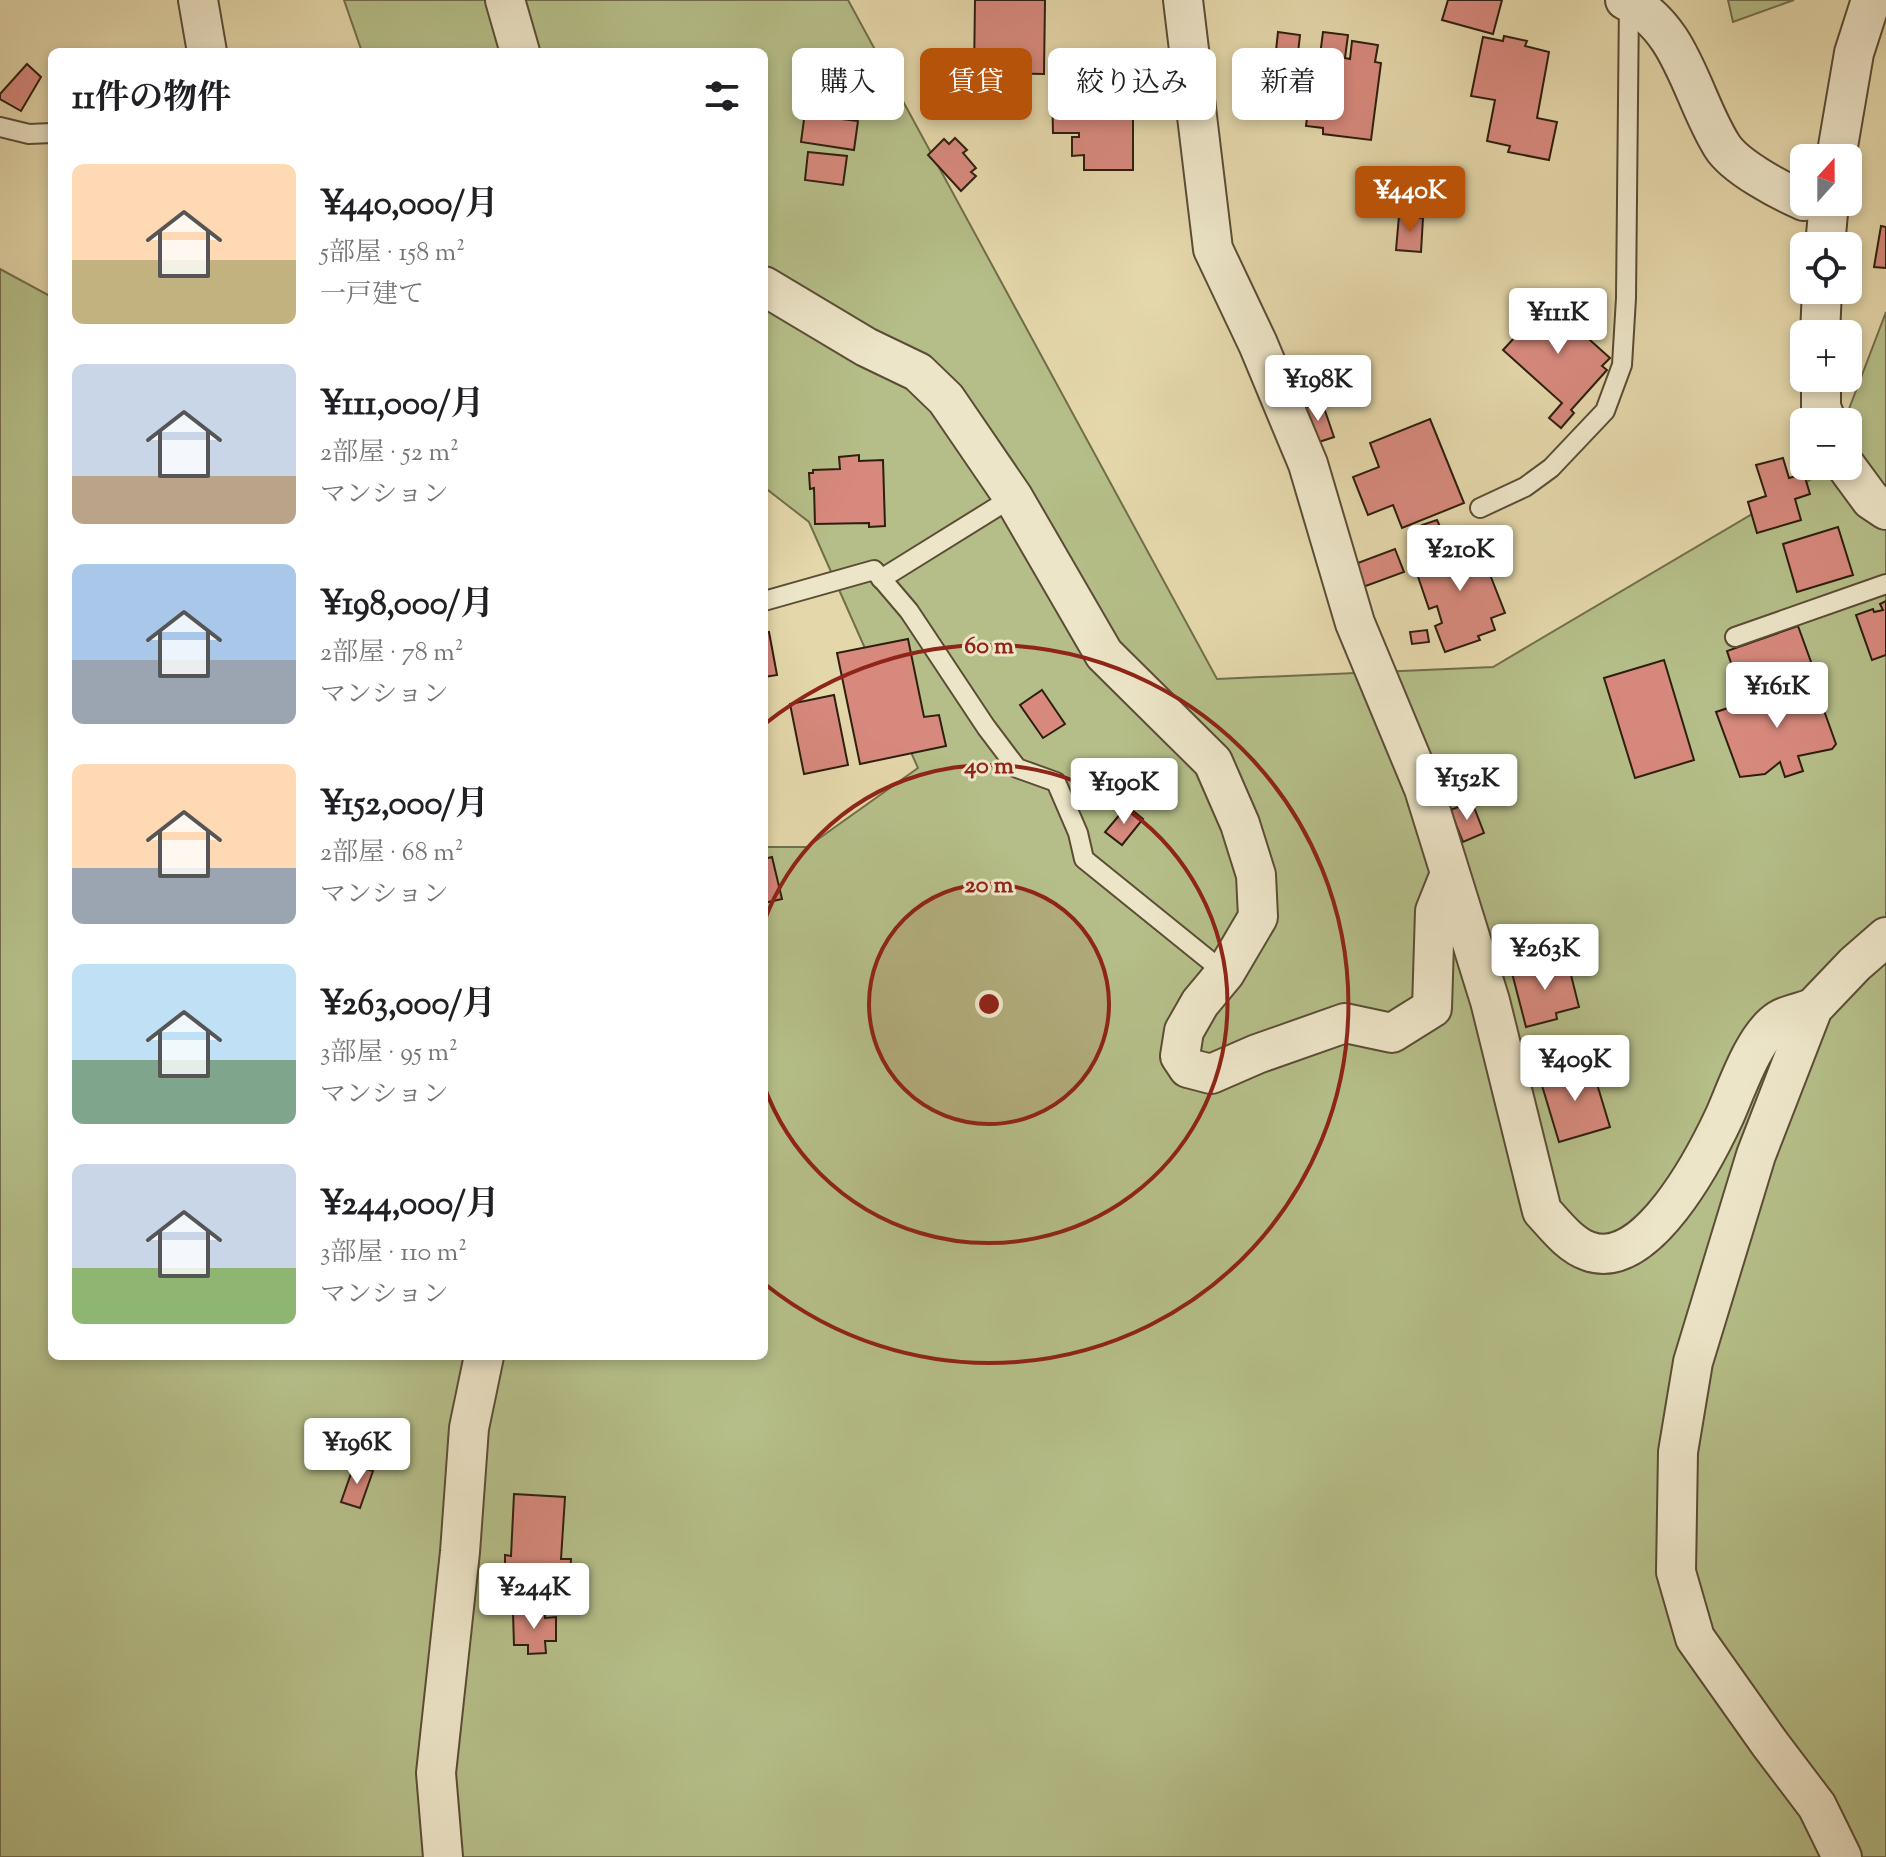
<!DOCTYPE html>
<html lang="ja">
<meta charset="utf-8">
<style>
body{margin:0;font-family:"Sorts Mill Goudy","Noto Serif JP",serif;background:#f6f6f6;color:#202124;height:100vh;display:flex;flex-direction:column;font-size:30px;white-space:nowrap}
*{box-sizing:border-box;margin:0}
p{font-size:26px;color:#757577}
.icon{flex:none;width:44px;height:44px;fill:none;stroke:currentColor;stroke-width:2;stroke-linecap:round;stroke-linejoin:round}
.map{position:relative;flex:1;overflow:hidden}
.details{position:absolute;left:48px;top:48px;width:720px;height:1312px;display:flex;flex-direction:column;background:#fff;border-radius:12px;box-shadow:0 4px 12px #0003}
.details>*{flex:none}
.top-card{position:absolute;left:792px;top:48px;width:760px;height:72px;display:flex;gap:16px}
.needle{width:52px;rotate:21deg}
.buttons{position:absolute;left:1790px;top:144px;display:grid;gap:16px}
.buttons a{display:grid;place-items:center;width:72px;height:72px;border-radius:12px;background:#fff;box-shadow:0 4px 12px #0003;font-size:40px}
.price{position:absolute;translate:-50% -68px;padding:0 18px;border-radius:8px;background:#fff;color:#222;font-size:26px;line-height:52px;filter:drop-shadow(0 2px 4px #0008)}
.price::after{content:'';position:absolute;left:50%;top:48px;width:24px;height:18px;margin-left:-12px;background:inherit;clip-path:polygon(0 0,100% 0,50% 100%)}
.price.current{background:#b45309;color:#fff}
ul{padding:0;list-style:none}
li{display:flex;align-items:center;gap:24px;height:200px;padding:0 24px}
li span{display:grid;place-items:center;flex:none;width:224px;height:160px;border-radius:12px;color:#555}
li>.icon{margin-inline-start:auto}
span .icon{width:96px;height:96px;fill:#fffc;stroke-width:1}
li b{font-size:34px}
h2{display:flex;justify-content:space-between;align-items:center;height:96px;padding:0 24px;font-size:34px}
.tag{padding:0 28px;border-radius:12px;background:#fff;box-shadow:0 4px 12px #0003;font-size:28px;line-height:72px}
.tag.current{background:#b45309;color:#fff}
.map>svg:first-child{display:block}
.green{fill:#b5be88;stroke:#716e4b;stroke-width:2}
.building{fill:#d7897d;stroke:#2d1f0e;stroke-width:2}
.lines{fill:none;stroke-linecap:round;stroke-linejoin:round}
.lane-casing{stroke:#5b4d35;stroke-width:22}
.street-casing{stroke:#5b4d35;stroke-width:42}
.lane{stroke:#ede5c8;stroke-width:18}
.street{stroke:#ede5c8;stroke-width:38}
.ring{fill:none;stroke:#8f2418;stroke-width:4}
.centre{fill:#8f2418;stroke:#ede5c8;stroke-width:4}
.ring-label{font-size:24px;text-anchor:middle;font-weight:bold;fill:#8f2418;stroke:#ede5c8;stroke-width:6;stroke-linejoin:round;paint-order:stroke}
</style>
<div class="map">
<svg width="1886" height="1857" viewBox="0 0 1886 1857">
<rect width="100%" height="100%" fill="#e4d7aa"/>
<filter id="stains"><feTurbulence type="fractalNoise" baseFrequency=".0025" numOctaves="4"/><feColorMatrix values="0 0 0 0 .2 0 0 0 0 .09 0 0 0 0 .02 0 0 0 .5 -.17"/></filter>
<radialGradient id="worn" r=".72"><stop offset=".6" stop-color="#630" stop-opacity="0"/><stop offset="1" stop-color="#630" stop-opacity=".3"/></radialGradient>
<g class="green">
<polygon points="344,0 848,0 1217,679 1493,667 1825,471 1827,466 1848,466 1848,422 1844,422 1886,312 1886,1857 0,1857 0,269 52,297 52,1356 764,1356 764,847 807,847 918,768 809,522 764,487 764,52 362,52"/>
<polygon points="1728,0 1794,0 1733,22"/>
</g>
<g class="building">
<polygon points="975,0 1045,0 1044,74 974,73"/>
<polygon points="1448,0 1502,0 1493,34 1442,20"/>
<polygon points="1278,32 1300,35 1296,71 1274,69"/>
<polygon points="1323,32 1348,35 1345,58 1350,59 1352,41 1378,45 1375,62 1381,63 1371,140 1323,134 1323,128 1306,126 1310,95 1321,96 1323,87 1316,86"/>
<polygon points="1504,36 1527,41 1525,46 1549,52 1537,118 1557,122 1549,160 1508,152 1510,146 1487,141 1495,100 1471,96 1483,37 1503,41"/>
<polygon points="1069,55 1103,55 1103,69 1125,68 1125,115 1133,115 1133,170 1084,170 1084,155 1072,156 1072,137 1079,137 1079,133 1053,133 1052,87 1058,87 1058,58 1069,58"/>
<polygon points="27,64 41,77 21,111 0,99 0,94"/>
<polygon points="825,101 843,103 842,119 858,121 854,150 801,142 805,112 823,115"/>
<polygon points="955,138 967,150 963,153 976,168 971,172 976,176 961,191 928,155 944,139 949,144"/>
<polygon points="808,152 847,156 843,185 805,180"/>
<polygon points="1399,216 1423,218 1421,252 1396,250"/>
<polygon points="1881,226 1886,227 1886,268 1874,267"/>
<polygon points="1549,292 1577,317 1571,323 1610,358 1602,366 1607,370 1571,410 1574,413 1561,428 1549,418 1562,403 1503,350 1530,321 1526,318"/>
<polygon points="1322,402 1334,437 1313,444 1301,409"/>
<polygon points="1430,419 1464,503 1402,528 1393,505 1368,515 1353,477 1379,467 1370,443"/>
<polygon points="859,455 859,461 883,460 885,526 869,527 869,523 815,524 814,488 810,489 809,473 813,473 813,470 840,469 839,457"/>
<polygon points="1783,458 1789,478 1804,474 1810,494 1795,499 1801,520 1757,533 1748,502 1766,496 1756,465"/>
<polygon points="1437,520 1441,529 1426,534 1422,525"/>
<polygon points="1838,527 1853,575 1797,592 1783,544"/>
<polygon points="1471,537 1475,551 1480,549 1505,613 1491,618 1495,630 1478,636 1480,640 1445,652 1435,626 1442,623 1437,606 1429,609 1414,565 1429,560 1427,552"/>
<polygon points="1395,549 1404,572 1363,587 1355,564"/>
<polygon points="1886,601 1886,655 1872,660 1856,615 1873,609 1874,612 1883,610 1880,604"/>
<polygon points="1798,626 1815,673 1743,698 1727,651"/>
<polygon points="1427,630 1429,642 1412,644 1410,632"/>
<polygon points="769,632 777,675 764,677 764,633"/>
<polygon points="908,639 924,717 939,715 946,746 860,764 837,653"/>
<polygon points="1664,660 1694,760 1635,778 1604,678"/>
<polygon points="1813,680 1836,744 1832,749 1798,756 1803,771 1785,777 1780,762 1765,774 1740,777 1716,712"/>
<polygon points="1042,690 1065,724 1043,738 1020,705"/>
<polygon points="834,695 848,765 804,774 790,704"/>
<polygon points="1472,802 1484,833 1463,842 1450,810"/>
<polygon points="1127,806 1143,819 1122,845 1105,832"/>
<polygon points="772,857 782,899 764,903 764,859"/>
<polygon points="1567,959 1579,1007 1556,1013 1557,1019 1526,1027 1512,973"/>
<polygon points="1559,1060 1562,1069 1546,1073 1544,1064"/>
<polygon points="1591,1064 1610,1127 1559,1142 1540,1079"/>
<polygon points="354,1465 373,1471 360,1508 341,1502"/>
<polygon points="514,1494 565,1497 561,1559 571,1559 570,1575 545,1573 544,1593 535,1593 534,1604 515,1603 515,1592 498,1590 499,1564 505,1564 505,1555 511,1556"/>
<polygon points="545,1612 545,1618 556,1617 556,1641 545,1641 546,1653 528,1654 528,1645 514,1645 513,1613"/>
</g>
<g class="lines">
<g class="lane-casing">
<g id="lane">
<polyline points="0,127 29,134 52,133"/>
<polyline points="1480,508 1525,487 1551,468 1605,411 1622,365 1626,298 1629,2"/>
<polyline points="881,579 1013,497"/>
<polyline points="764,601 874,570 909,611 986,727 1017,768 1056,782 1078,833 1084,859 1225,973"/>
<polyline points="1735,637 1886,584"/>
</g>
</g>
<g class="street-casing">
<g id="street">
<polyline points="198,0 207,52"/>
<polyline points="505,0 520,52"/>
<path d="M 1183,0 L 1213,249 L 1258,344 L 1308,464 L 1355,623 L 1424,789 L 1490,1001 L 1542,1211 C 1555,1225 1570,1245 1588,1251 C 1646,1273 1705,1158 1725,1115 C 1737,1088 1754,1036 1779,1020 C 1788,1014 1803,1012 1813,1008"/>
<path d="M 1625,0 C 1683,27 1691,97 1722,146 C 1735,167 1781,191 1804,201"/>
<polyline points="1836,158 1854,53 1871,0"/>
<polyline points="1825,246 1829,202"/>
<polyline points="764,286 866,347 918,372 946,399 1013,497 1104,654 1213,762 1240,824 1256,875 1258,917 1225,973 1200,1003 1184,1031 1180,1056 1188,1068 1211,1074 1257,1054 1345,1023 1392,1033 1432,1008 1435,911 1449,876"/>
<polyline points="1820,334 1822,290"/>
<polyline points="1821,378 1821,407 1827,422"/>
<polyline points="1846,466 1871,500 1886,510"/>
<polyline points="443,1857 436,1773 460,1552 469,1428 484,1356"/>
<polyline points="1842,1857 1817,1806 1770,1744 1695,1638 1676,1572 1678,1452 1693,1362 1756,1155 1813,1008 1855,964 1886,937"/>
</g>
</g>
<use href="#lane" class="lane"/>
<use href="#street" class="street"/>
</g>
<circle cx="989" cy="1004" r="120" fill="#8f2418" fill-opacity=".12"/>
<g class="ring">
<circle cx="989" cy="1004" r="120"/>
<path d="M764 922A239 239 0 1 1 764 1086"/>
<path d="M766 723A359 359 0 1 1 766 1285"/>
</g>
<circle cx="989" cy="1004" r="12" class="centre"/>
<g class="ring-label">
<text x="989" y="653">60 m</text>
<text x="989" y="773">40 m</text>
<text x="989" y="892">20 m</text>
</g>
<rect width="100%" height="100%" filter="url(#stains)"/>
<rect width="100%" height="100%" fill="url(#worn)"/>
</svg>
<div class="buttons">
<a><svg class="needle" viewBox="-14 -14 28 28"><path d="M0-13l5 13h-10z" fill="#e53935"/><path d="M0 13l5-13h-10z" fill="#757577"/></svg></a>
<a><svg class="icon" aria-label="locate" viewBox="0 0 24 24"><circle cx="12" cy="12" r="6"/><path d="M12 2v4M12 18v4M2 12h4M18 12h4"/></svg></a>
<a>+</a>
<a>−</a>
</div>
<b class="price current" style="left:1410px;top:234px">¥440K</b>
<b class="price" style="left:1558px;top:356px">¥111K</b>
<b class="price" style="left:1318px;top:423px">¥198K</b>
<b class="price" style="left:1460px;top:593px">¥210K</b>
<b class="price" style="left:1777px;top:730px">¥161K</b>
<b class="price" style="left:1467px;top:822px">¥152K</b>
<b class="price" style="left:1124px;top:826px">¥190K</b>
<b class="price" style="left:1545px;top:992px">¥263K</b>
<b class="price" style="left:1575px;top:1103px">¥409K</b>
<b class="price" style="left:357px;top:1486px">¥196K</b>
<b class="price" style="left:534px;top:1631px">¥244K</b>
<div class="top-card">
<a class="tag">購入</a>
<a class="tag current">賃貸</a>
<a class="tag">絞り込み</a>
<a class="tag">新着</a>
</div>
<section class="details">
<h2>11件の物件<svg class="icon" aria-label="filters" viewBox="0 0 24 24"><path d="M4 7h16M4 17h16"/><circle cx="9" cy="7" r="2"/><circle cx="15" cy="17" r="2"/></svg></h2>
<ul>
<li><span style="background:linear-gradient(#ffd9b3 60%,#c2b280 0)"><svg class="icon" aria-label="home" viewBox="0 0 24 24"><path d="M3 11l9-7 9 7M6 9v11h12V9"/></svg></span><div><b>¥440,000/月</b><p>5部屋 · 158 m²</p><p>一戸建て</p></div></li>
<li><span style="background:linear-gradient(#c9d6e8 70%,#b9a48a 0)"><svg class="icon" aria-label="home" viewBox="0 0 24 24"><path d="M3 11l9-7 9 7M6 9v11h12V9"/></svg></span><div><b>¥111,000/月</b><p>2部屋 · 52 m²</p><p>マンション</p></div></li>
<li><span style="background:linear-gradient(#a9c7e8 60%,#9aa5b1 0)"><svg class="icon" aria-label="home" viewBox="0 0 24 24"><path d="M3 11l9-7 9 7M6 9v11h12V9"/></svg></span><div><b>¥198,000/月</b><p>2部屋 · 78 m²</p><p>マンション</p></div></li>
<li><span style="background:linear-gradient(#ffd9b3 65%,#9aa5b1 0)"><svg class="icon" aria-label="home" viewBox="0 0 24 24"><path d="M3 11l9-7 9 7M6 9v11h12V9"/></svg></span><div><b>¥152,000/月</b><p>2部屋 · 68 m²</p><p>マンション</p></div></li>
<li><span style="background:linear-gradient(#bfe0f5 60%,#7fa58c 0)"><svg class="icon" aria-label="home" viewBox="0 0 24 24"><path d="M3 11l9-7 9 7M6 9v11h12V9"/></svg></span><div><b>¥263,000/月</b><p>3部屋 · 95 m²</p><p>マンション</p></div></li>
<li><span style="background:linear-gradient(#c9d6e8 65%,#8fb573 0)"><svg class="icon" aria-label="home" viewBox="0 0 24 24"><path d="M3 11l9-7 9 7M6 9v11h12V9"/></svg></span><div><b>¥244,000/月</b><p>3部屋 · 110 m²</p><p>マンション</p></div></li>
</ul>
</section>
</div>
